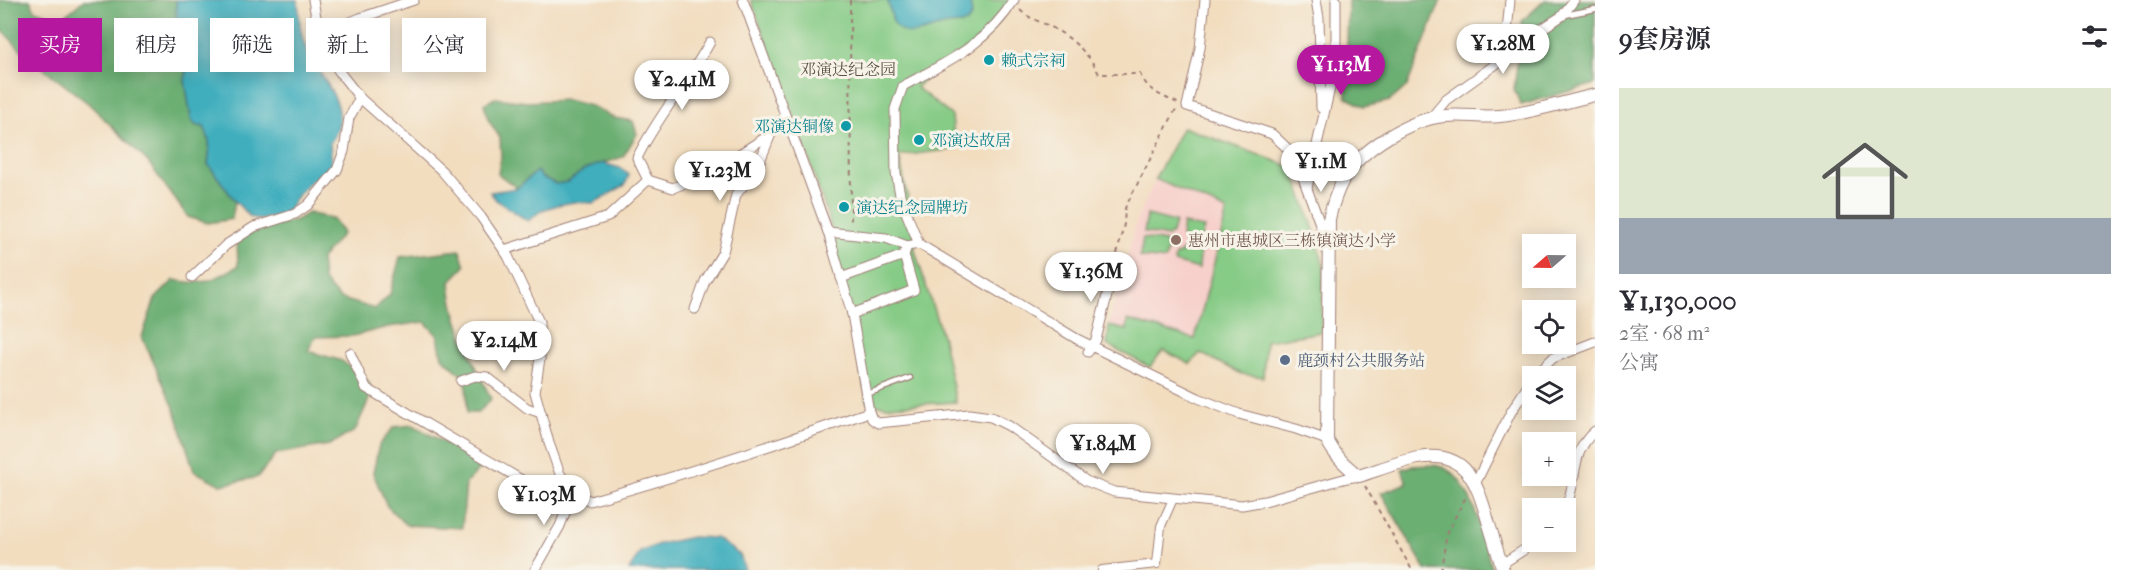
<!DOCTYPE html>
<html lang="zh">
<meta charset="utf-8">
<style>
body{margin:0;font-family:"IM FELL French Canon","Noto Serif SC",serif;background:#f2f2f3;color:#2b2b33;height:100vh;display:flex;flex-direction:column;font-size:22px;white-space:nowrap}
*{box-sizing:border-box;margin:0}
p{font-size:20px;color:#7c7c81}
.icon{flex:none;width:33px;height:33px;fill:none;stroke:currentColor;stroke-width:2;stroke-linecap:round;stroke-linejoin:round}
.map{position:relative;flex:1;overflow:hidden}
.side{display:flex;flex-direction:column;background:#fff;width:540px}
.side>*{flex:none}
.hud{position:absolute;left:18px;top:18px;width:570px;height:54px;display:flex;gap:12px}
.needle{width:39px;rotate:250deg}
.buttons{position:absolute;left:1522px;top:234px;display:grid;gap:12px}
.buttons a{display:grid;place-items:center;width:54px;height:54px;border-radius:0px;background:#fff;box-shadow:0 3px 15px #0003;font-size:30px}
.price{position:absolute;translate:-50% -51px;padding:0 14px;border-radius:21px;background:#fff;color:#222;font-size:20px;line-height:39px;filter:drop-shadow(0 2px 3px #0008)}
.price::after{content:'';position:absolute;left:50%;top:36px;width:18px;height:14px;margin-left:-9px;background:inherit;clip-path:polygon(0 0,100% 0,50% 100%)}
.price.active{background:#b5179e;color:#fff}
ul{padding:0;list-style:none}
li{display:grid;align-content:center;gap:12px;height:318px;padding:0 24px}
li span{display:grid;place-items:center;height:186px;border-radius:0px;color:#555}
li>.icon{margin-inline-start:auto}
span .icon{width:108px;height:108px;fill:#fffc;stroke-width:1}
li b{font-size:26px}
h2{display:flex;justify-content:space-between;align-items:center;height:72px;padding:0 24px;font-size:26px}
.chip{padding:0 21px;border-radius:0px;background:#fff;box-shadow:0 3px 15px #0003;font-size:21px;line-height:54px}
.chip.active{background:#b5179e;color:#fff}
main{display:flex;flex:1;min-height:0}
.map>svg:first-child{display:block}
.built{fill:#f7d0cb}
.green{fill:#86cb86;stroke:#687558;stroke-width:1.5}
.forest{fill:#6caf73;stroke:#5b674f;stroke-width:1.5}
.water{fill:#40aebd;stroke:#456674;stroke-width:1.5}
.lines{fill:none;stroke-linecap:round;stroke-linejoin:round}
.service-casing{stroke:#9e7e75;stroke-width:7}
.pedestrian-casing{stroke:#9e7e75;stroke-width:10}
.minor-casing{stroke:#9e7e75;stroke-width:11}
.tertiary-casing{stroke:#9e7e75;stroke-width:14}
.path{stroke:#9e7e75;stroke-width:2;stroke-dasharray:4.5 4.5;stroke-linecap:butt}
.service{stroke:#fff;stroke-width:4.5}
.pedestrian{stroke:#fff;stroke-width:8}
.minor{stroke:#fff;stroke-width:9}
.tertiary{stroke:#fff;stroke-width:12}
.culture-dot{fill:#0f9aa8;stroke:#f7f3e8;stroke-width:2}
.education-dot{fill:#8d6e63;stroke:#f7f3e8;stroke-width:2}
.service-dot{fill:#5c6f8a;stroke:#f7f3e8;stroke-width:2}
.labels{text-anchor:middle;stroke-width:6;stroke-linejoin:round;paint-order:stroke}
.culture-label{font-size:16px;fill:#0d838f;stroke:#f7f3e8;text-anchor:start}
.park-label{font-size:16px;fill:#5c5346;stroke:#f7f3e8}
.education-label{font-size:16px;fill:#785e54;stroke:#f7f3e8;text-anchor:start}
.service-label{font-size:16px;fill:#4e5e75;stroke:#f7f3e8;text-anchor:start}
</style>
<main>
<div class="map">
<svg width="1595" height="570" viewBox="0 0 1595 570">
<rect width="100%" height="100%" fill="#f7f3e8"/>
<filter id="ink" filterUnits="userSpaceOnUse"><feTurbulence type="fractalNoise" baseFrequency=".0167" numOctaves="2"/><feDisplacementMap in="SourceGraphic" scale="12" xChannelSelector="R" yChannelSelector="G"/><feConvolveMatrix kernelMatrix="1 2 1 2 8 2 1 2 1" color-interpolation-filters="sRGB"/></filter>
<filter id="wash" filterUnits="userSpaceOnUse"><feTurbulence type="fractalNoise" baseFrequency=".008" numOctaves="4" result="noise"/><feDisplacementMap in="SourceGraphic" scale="24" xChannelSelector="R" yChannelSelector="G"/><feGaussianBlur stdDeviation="1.35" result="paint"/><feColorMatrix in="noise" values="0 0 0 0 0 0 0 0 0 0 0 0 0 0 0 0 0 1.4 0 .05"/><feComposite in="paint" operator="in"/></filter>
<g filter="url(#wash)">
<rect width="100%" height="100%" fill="#f2ddbf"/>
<polygon class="built" points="1183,127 1292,167 1204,306 1195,339 1129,320 1127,330 1109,326 1137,219 1162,166"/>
<g class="green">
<polygon points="751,0 1014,0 996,26 916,87 952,116 955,149 899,156 914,227 915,251 943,339 956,402 886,406 868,403 830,223 803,142"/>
<polygon points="1183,127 1292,167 1314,230 1324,267 1321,332 1266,341 1263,377 1242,374 1200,353 1190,364 1163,350 1150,367 1107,345 1109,326 1127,330 1128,320 1195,339 1227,211 1155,179"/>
<polygon points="1147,215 1175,222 1172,233 1167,237 1144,232"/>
<polygon points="1183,224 1204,228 1199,246 1184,242 1181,235"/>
<polygon points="1143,238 1165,242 1167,251 1165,260 1140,257"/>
<polygon points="1185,247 1200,250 1199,269 1174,262 1175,255 1180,254"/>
</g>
<g class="forest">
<path d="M 0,0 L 30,0 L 35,10 L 61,19 L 84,0 L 176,0 L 177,34 L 187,45 L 188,61 L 185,80 L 191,118 L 195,124 L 204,127 C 211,140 210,151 208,164 L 235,201 L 232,219 L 208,223 L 188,217 L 148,162 L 89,104 L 25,54 L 0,28 Z"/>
<polygon points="1348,0 1441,0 1407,86 1390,101 1364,107 1346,97"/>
<polygon points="1545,0 1595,0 1595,84 1521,105 1514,89 1522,21"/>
<polygon points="495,98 527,102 566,100 591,106 614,118 633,121 637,134 623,157 584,170 568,182 556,184 541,177 537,171 517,188 498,174 501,155 500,138 488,119 484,104"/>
<path d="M 308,213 L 333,219 L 343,233 L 321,259 L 323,280 L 339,298 L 375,309 L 390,294 L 400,257 L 460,250 L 465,266 L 450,282 C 453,324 474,361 491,399 L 478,413 L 467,413 L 466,379 L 442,357 L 438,336 L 425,322 L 388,327 L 353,336 L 315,337 L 308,351 L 342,361 L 369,382 L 370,397 L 355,431 L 329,445 L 276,454 L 258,477 L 221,485 L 194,471 L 175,410 L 142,337 L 155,299 L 174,280 C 204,286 212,281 238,266 L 237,239 L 261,228 L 296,220 Z"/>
<polygon points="413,425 484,465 466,483 462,528 406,525 387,506 373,473 379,445 394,427"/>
<path d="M 1412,466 C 1420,466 1432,464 1439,466 C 1473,475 1483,541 1492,570 L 1426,570 L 1381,493 L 1407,483 L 1402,469 Z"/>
</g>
<g class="water">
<path d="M 176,0 L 298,0 C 299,16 300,35 307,51 C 322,82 356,108 330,143 L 332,164 L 310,182 L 297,196 L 288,211 L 277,216 L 260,220 L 250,217 L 235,201 L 208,164 C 210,151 211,140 204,127 L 195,125 L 191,118 L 185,80 L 188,61 L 187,45 L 177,34 Z"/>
<path d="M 887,0 L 970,0 L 972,15 L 967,23 C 959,25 950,24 943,26 C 927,29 905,43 894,23 C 891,17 890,7 887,0 Z"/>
<polygon points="602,163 620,168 629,175 625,185 594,203 574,202 558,205 542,210 528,221 496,200 490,192 517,188 537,171 541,177 556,184 568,182 584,170"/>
<polygon points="692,537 716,538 740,555 745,570 629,570 640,552 659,544"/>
</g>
</g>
<g filter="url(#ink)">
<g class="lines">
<g class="service-casing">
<g id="service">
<polyline points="1565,15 1595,9"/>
<polyline points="867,394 910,378"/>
</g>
</g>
<g class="pedestrian-casing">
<polyline id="pedestrian" points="1102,570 1157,564 1161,526 1173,499"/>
</g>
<g class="minor-casing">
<g id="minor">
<path d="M 313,0 L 321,45 L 341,74 L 360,98 L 442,171 L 481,217 L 508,256 L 539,322 L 540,358 L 535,392 L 549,443 L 560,474 L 573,492 L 590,501 C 684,475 777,444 869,412"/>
<polyline points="743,0 828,232 852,314 869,412 872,419 878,423 969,414 991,417 1009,426 1086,481 1114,492 1242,505 1265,501 1347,478 1359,476"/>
<path d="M 1014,0 C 987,44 947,62 903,86 L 895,109 L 896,173 L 901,200 L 919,244 L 1077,339 L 1198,398 L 1239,414 L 1296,429 L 1327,440"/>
<polyline points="1205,0 1200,48 1187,106 1272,134 1288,149 1299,167 1327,243"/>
<polyline points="1316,0 1319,18 1321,108"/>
<polyline points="319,35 360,18 414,0"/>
<polyline points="1510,49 1562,16 1574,0"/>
<polyline points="1430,119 1446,100 1496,64 1510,49 1507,32 1510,0"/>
<path d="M 648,180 L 637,158 C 657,117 688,82 710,42"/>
<polyline points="1307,188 1336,62 1336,0"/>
<polyline points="828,232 886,238 907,246"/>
<polyline points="504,250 608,217 648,180 673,188 711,172 771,134"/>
<polyline points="192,277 226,245 254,227 295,214 308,205 337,170 344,151 349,118 360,98"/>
<polyline points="841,278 904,255 907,246 919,244"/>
<polyline points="695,309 705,281 723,252 736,195 758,166 771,134 785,116"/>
<polyline points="852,314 914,290 904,255"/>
<polyline points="1088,352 1096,340 1115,263"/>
<polyline points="350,353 366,388 525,482 568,504"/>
<polyline points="1534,376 1553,358 1595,342"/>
<polyline points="461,381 475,376 487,377 527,408 541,413"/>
<polyline points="1476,482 1511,412 1533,378"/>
<path d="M 1565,508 C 1579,482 1568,454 1595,431"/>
<polyline points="1502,564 1536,542"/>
<polyline points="535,570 560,526 570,500"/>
</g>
</g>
<g class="tertiary-casing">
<path id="tertiary" d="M 1503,570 C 1498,554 1493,537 1488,521 C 1477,483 1467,450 1418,458 C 1398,462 1378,470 1359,476 C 1346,466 1335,456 1327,440 L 1329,219 C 1332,206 1336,193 1343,180 C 1360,149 1410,119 1445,116 C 1463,114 1482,118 1500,116 C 1532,113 1564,102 1595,95"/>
</g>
<g class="path">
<polyline points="850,0 851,225"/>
<path d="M 1020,10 C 1029,19 1042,22 1053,28 C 1072,38 1090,55 1099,74 L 1140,74 C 1148,91 1161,96 1178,103"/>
<polyline points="1117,254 1124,224 1125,208 1176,109"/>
<polyline points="1365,486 1412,570"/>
<polyline points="1441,570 1447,532 1467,495"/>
</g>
<use href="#service" class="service"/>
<use href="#pedestrian" class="pedestrian"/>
<use href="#minor" class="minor"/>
<use href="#tertiary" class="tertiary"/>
</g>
</g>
<g class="culture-dot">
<circle cx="989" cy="60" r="6"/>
<circle cx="846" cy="126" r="6"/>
<circle cx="919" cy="140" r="6"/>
<circle cx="844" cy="207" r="6"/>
</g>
<circle class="education-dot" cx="1176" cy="240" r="6"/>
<circle class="service-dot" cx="1285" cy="360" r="6"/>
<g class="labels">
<g class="culture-label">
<text x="1001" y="66">赖式宗祠</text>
<text x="834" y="132" text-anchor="end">邓演达铜像</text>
<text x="931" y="146">邓演达故居</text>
<text x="856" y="213">演达纪念园牌坊</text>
</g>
<g class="park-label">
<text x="848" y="75">邓演达纪念园</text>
</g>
<g class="education-label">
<text x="1188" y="246">惠州市惠城区三栋镇演达小学</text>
</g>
<g class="service-label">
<text x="1297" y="366">鹿颈村公共服务站</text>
</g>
</g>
</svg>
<div class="buttons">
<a><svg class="needle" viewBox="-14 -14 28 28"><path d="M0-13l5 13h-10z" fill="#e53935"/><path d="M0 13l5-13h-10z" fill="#7c7c81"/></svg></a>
<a><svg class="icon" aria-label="locate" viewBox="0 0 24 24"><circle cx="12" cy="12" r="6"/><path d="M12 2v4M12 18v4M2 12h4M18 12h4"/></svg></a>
<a><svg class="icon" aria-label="layers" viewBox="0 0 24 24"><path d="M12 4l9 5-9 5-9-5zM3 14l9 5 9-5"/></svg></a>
<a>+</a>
<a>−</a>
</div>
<b class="price" style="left:1503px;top:75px">¥1.28M</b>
<b class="price active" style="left:1341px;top:96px">¥1.13M</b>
<b class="price" style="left:682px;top:111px">¥2.41M</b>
<b class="price" style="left:1321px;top:193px">¥1.1M</b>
<b class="price" style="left:720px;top:202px">¥1.23M</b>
<b class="price" style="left:1091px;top:303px">¥1.36M</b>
<b class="price" style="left:504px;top:372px">¥2.14M</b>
<b class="price" style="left:1103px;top:475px">¥1.84M</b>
<b class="price" style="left:544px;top:526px">¥1.03M</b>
<div class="hud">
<a class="chip active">买房</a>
<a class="chip">租房</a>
<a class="chip">筛选</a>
<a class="chip">新上</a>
<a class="chip">公寓</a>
</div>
</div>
<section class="side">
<h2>9套房源<svg class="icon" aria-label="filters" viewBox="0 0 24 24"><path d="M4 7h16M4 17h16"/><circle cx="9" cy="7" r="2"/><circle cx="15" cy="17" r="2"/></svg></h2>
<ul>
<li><span style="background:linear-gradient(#dfe7d0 70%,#9aa5b1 0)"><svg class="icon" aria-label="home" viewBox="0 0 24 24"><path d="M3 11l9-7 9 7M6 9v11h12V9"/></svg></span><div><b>¥1,130,000</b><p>2室 · 68 m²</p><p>公寓</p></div></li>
</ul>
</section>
</main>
